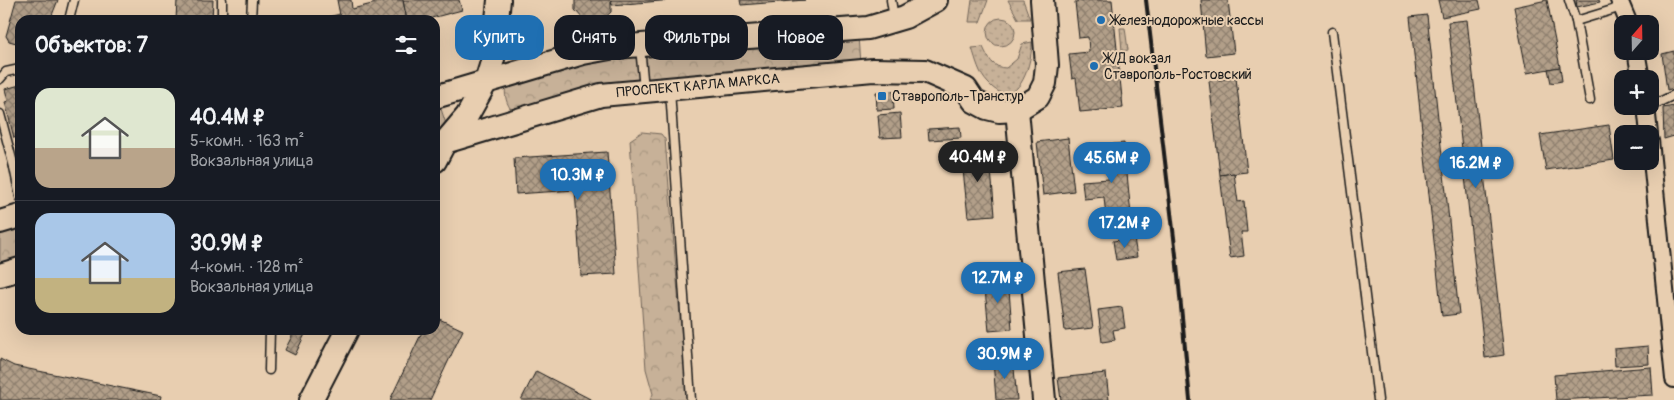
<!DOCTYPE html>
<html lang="ru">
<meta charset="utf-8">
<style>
body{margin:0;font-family:Pangolin,sans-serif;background:#20242c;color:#f1f3f6;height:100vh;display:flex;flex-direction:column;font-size:19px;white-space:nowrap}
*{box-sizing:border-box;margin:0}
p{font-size:16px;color:#9ea1a6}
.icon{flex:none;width:28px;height:28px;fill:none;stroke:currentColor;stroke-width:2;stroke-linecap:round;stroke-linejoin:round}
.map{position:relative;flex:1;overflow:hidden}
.sheet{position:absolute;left:15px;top:15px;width:425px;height:320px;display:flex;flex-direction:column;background:#171b24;border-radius:15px;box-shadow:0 5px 20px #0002}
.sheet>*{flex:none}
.hud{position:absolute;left:455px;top:15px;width:475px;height:45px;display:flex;gap:10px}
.needle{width:32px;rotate:20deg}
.fabs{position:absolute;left:1614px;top:15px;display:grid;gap:10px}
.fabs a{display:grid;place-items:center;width:45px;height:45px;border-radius:10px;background:#171b24;box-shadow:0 5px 20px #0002;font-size:25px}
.price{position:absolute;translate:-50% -42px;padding:0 11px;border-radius:18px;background:#1f6fb2;color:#fff;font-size:16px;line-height:32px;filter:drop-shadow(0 1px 2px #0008)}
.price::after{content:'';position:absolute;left:50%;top:30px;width:15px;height:11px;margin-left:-8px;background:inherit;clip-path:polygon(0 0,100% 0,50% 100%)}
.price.on{background:#222;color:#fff}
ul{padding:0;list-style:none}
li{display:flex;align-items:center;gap:15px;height:125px;padding:0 20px}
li+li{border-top:1px solid #363941}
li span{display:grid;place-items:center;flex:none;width:140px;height:100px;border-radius:15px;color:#555}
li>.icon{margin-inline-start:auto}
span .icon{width:60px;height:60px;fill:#fffc;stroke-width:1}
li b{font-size:21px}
h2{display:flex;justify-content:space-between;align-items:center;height:60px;padding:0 20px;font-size:21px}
.tag{padding:0 18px;border-radius:15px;background:#171b24;box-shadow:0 5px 20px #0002;font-size:18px;line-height:45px}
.tag.on{background:#1f6fb2;color:#fff}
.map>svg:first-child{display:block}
.grass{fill:url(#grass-dots);stroke:#72665a}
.forest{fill:url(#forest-crowns);stroke:#72665a}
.building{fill:url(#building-cross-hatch);stroke:#1c1c1c}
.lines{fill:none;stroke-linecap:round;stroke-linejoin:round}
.lane-casing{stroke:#1c1c1c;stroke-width:11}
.street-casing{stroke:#1c1c1c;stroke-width:20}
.secondary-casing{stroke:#1c1c1c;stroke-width:26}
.lane{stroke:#e8ceb0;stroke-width:8}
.street{stroke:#e8ceb0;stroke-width:16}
.secondary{stroke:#e8ceb0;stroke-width:22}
.rail{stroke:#1c1c1c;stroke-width:4}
.poi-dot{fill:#1f6fb2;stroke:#e8ceb0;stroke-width:2}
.labels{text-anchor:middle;stroke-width:4;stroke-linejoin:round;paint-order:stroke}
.poi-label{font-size:14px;fill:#1c1c1c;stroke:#e8ceb0;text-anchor:start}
.street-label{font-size:14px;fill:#1c1c1c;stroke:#e8ceb0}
</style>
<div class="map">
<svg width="1674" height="400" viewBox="0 0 1674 400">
<defs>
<pattern id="grass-dots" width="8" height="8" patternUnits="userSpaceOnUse" patternTransform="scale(1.25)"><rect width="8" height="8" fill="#c7b198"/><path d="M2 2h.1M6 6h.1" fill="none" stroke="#aa9882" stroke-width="1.8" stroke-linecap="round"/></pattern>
<pattern id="forest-crowns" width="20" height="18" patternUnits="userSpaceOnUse" patternTransform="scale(1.25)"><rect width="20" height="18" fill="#c7b198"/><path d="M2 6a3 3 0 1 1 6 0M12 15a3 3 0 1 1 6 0" fill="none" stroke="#aa9882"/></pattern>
<pattern id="building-cross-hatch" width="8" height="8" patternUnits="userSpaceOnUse" patternTransform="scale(1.25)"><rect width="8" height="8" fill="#b29f89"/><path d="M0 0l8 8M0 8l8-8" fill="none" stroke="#90816f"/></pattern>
</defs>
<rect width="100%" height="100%" fill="#e8ceb0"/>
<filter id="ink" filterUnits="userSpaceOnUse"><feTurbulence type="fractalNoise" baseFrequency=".02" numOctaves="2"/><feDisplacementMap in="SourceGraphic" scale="10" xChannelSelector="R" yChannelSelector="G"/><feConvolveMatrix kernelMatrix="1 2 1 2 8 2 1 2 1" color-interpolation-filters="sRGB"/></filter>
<g filter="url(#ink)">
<g class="grass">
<polygon points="972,0 988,0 980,22 969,22"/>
<polygon points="1008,0 1023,0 1030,19 1018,19"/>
<circle cx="1001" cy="32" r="14"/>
<polygon points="1120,28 1125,28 1128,50 1122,51"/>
<path d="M 1032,42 C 1032,65 1017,115 988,83 C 979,74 976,60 972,48 L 983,47 C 988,58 993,68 1006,68 L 1017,59 L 1022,44 Z"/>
</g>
<g class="forest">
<path d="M 859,36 L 861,64 L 513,112 C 506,104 504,95 506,84 L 586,60 Z"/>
<polygon points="435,107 441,109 446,124 440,133 435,135"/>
<polygon points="642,132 661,134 665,139 687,400 650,400 653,394 646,369 630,140"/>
<polygon points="20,224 20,257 0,263 0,231"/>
</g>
<g class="building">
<polygon points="16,0 58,0 50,20 20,20 20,44 9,41 6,36"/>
<polygon points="177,0 213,0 212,20 176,20"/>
<polygon points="337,0 351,0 352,9 388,0 403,0 407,20 341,20"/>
<polygon points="403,0 459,0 462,10 424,20 407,20"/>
<polygon points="575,0 611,0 611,12 600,22 585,21 575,10"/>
<polygon points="611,0 673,0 612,5"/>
<polygon points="740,0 805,0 741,5"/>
<polygon points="1084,0 1112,0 1123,108 1080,112 1076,78 1072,79 1069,54 1089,52 1088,37 1079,38 1075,2"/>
<polygon points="1201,0 1228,0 1234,53 1206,56"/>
<polygon points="1438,0 1479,0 1481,9 1442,17"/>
<polygon points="1547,0 1560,67 1527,73 1514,7"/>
<polygon points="1576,0 1599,0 1600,2 1577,7"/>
<polygon points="340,14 341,20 316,20"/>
<polygon points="1427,15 1459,314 1442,316 1410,17"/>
<polygon points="1467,20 1504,355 1485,358 1448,22"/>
<polygon points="1674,51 1674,88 1667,90 1662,54"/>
<polygon points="1560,67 1562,81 1551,83 1548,69"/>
<polygon points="1236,78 1247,172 1220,175 1209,81"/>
<polygon points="20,85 20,136 14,138 5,102 8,101 5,89"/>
<polygon points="893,91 894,109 877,110 876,92"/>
<polygon points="1674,106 1674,136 1664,139 1663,108"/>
<polygon points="900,113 902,137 880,138 878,115"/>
<polygon points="1609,125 1614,160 1546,170 1540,135"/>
<polygon points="960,127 961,138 929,140 928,129"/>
<polygon points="1068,138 1074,191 1043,195 1037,142"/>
<polygon points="1124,143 1131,215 1106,217 1104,197 1084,199 1082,181 1109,179 1106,145"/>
<polygon points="989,148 995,215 968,217 961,151"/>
<polygon points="607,152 616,274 581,276 575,190 516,194 514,158"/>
<polygon points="1234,173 1238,202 1244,201 1247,232 1241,232 1244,256 1230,258 1220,175"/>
<polygon points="1134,238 1137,257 1116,260 1113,241"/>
<polygon points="1085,269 1093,328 1065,331 1058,272"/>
<polygon points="1008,277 1012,329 989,331 984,279"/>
<polygon points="1122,307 1125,328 1113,330 1115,340 1102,342 1098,310"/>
<polygon points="435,317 463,330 430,400 390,400 423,330 435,330"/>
<polygon points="295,330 307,330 295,355 285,350"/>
<polygon points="1648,346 1649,364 1615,366 1614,349"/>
<polygon points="1013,358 1017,400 996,400 993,360"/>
<polygon points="0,359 14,366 161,396 160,400 0,400"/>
<polygon points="1651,367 1653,395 1556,400 1554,375"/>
<polygon points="536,371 592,400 521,400"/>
<polygon points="1106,373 1109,400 1061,400 1058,378"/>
</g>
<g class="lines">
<g class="lane-casing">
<g id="lane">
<polyline points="891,0 894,18"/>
<polyline points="1569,0 1576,21 1622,7"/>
<polyline points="69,20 74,0"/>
<polyline points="222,20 222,0"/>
<polyline points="251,20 252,0"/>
<polyline points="1576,21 1590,100"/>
<polyline points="1332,32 1378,400"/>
<polyline points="640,47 644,89"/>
<polyline points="0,79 6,72 20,69"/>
<polyline points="670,90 691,400"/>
<polyline points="1647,108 1674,95"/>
<polyline points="0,114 14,167"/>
<polyline points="20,165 14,167 20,197"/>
<polyline points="269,370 270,330"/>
</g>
</g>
<g class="street-casing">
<g id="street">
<polyline points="1619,0 1629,24"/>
<polyline points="1636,51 1641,79"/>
<polyline points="1646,106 1649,134"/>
<polyline points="1650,140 1674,379"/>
</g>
</g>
<g class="secondary-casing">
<g id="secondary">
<polyline points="435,97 583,53 615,47 868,28 905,17 936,0"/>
<polyline points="1017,110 1044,400"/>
<polyline points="435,145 601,95 873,70 925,71 966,89 974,101 987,108 999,111 1017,110 1038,97 1045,83 1047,65 1042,0"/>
<polyline points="435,161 445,142 467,116 486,82 493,59 499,0"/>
<polyline points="0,222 20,216"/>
<polyline points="0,275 20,269"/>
<polyline points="311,400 347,330"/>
</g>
</g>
<use href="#lane" class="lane"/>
<use href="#street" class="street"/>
<use href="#secondary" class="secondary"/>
<polyline class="rail" points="1146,0 1176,255 1190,400"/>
</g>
</g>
<g class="poi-dot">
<circle cx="1101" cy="20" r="5"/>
<circle cx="1094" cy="66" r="5"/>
<rect x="877" y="91" width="10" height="10" rx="2.5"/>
</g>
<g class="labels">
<g class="poi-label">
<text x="1111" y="25">Железнодорожные кассы</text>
<text x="1104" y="63">Ж/Д вокзал<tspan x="1104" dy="16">Ставрополь-Ростовский</tspan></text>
<text x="892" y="101">Ставрополь-Транстур</text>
</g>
<g class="street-label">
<text transform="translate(698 85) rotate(-5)" y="5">ПРОСПЕКТ КАРЛА МАРКСА</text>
</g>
</g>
</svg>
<div class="fabs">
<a><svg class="needle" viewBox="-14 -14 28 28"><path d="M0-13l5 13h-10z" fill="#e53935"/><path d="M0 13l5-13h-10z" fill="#9ea1a6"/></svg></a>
<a>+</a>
<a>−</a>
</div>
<b class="price on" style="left:978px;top:183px">40.4M ₽</b>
<b class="price" style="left:1112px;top:184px">45.6M ₽</b>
<b class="price" style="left:1476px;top:189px">16.2M ₽</b>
<b class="price" style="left:578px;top:201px">10.3M ₽</b>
<b class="price" style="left:1125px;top:249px">17.2M ₽</b>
<b class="price" style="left:998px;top:304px">12.7M ₽</b>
<b class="price" style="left:1005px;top:380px">30.9M ₽</b>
<div class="hud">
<a class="tag on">Купить</a>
<a class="tag">Снять</a>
<a class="tag">Фильтры</a>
<a class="tag">Новое</a>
</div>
<section class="sheet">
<h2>Объектов: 7<svg class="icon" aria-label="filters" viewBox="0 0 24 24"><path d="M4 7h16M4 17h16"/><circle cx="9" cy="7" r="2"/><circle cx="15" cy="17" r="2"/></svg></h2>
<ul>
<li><span style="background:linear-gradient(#dfe7d0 60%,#b9a48a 0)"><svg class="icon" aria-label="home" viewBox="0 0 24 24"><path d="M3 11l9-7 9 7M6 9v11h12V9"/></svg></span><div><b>40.4M ₽</b><p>5-комн. · 163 m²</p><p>Вокзальная улица</p></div></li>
<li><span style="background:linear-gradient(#a9c7e8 65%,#c2b280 0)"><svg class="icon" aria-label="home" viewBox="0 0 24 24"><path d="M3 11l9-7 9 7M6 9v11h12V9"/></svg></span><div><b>30.9M ₽</b><p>4-комн. · 128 m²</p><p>Вокзальная улица</p></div></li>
</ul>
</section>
</div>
